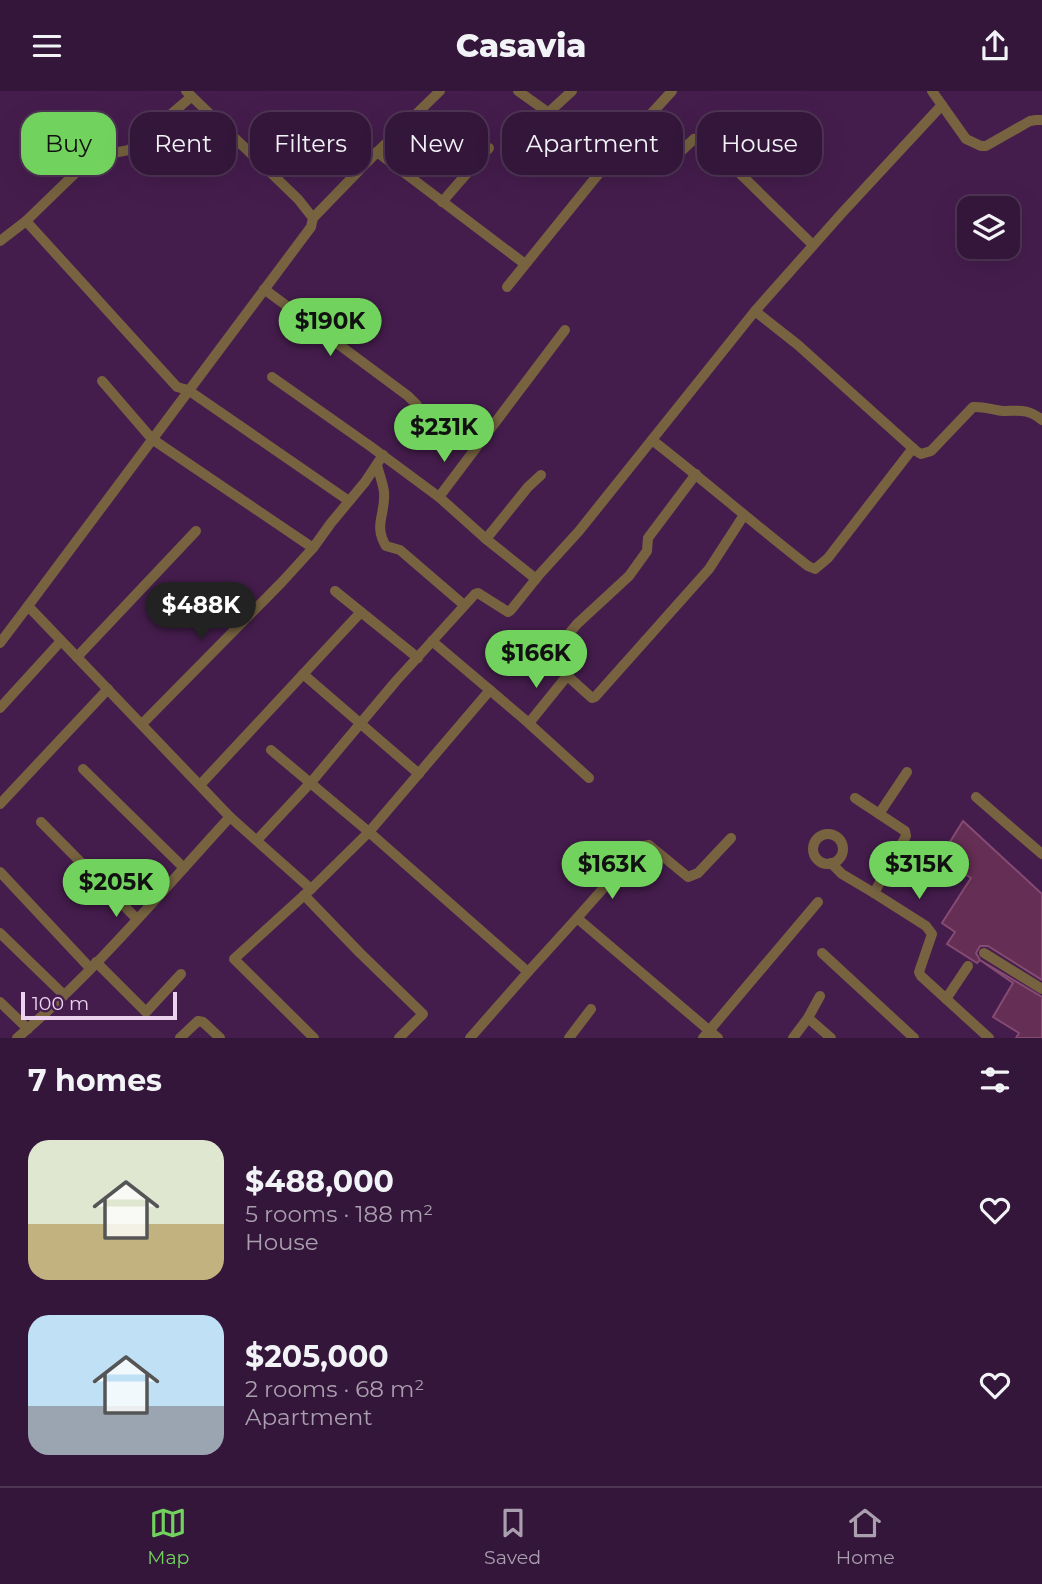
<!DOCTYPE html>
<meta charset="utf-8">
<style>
body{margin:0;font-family:Montserrat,sans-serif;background:#3f2345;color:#f1f3f6;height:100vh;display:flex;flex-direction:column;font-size:26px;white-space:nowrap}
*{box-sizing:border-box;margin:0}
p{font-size:23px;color:#a99faf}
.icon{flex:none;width:38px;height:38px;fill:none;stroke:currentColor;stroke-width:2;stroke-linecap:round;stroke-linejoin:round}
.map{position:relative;height:947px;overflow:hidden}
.details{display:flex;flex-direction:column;background:#34163a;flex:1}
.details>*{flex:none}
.top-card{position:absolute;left:21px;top:21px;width:1001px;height:63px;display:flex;gap:14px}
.fabs{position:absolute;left:957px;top:105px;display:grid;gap:14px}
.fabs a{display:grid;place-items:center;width:63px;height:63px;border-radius:14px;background:#34163a;box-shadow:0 7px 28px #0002,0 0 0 2px #4e3554;font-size:35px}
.scale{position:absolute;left:21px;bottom:18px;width:156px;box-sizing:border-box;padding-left:7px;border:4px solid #ebd3f0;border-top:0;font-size:19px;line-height:24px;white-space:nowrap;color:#ebd3f0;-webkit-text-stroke:5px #451d4d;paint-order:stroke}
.price{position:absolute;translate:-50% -60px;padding:0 16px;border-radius:24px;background:#71d35e;color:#111;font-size:23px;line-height:46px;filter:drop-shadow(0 2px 4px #0008)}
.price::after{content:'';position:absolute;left:50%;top:42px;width:21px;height:16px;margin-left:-10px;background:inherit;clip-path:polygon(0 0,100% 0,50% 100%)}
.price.current{background:#222;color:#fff}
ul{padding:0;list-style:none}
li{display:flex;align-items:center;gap:21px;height:175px;padding:0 28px}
li span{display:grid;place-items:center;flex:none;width:196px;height:140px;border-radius:21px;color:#555}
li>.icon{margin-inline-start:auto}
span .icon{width:84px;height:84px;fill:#fffc;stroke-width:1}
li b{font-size:30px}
h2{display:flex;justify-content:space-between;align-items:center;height:84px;padding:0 28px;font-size:30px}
.chip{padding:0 24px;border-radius:21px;background:#34163a;box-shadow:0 7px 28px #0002,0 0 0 2px #4e3554;font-size:24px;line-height:63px}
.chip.current{background:#71d35e;color:#111}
header{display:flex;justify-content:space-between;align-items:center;height:91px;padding:0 28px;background:#34163a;font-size:32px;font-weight:800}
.dock{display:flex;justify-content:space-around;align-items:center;height:98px;border-top:2px solid #4e3554;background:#34163a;font-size:19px;color:#a99faf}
.dock a{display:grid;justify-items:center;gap:4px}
.dock .current{color:#71d35e}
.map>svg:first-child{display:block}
.building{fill:#652e54;stroke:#854b72;stroke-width:2}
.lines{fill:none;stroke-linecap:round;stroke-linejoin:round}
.minor{stroke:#776340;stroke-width:10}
</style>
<header><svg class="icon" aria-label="menu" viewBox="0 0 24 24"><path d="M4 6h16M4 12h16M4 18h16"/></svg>Casavia<svg class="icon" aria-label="share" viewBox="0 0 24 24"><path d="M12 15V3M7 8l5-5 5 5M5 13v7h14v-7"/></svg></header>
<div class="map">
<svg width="1042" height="947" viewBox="0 0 1042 947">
<rect width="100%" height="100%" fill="#451d4d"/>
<polygon class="building" points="963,730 1042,803 1042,889 988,855 980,855 976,862 980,869 1042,906 1042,947 1016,947 1019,942 993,926 1013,892 980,869 977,872 947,853 955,841 942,832 971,787 940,767"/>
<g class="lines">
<g class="minor">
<polyline points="186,0 298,108 313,127 311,136 28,515 230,726 311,798"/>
<polyline points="518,0 612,67"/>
<polyline points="932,0 966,48 981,55 986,55 1030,30 1036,29 1042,29"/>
<polyline points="548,22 572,0"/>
<polyline points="617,60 672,0"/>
<polyline points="377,61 525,173"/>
<polyline points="442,111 489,57"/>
<polyline points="313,127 377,61 440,0"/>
<polyline points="26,130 92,66 129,59 191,6"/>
<polyline points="0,150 26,130 177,296 188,299 349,410"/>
<polyline points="507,196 617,60 676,65 694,48 723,66 813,154"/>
<polyline points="264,198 408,305 417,314"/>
<path d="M 755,220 L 798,254 L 916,360 L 921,363 L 931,360 L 973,316 C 984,315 992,319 1003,320 C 1019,320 1028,317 1042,329"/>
<polyline points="272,286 370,355 439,406"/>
<polyline points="102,290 152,348 313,457"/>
<path d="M 652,349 C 705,390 755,434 808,475 L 815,478 L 828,467 L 913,357"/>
<path d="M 377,374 C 379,383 383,392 384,401 C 386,423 373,434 386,455 L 400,459 L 464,514"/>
<polyline points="486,448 528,396 541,384"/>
<polyline points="536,488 486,448 439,406 565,239"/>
<polyline points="335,500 418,567"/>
<polyline points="432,550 524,628 589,687"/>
<polyline points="0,552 28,515"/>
<polyline points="531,552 592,607 595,606 709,478 744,424"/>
<polyline points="77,566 196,440"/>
<polyline points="548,568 577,533 629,485 647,460 648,447 696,383"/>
<polyline points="303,583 419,683"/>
<polyline points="0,617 61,550"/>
<polyline points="529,632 567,585"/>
<polyline points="142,633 282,491 313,457 331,432 365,391 383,364"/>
<polyline points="271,659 369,741 528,881 577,827 718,947"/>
<polyline points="83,678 184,777"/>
<polyline points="200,694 361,521"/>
<polyline points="976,706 1042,763"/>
<polyline points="855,707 905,740 906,745 874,802 926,835 932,843 919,881 921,885 989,947"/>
<polyline points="0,713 108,598"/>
<polyline points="879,723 907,681"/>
<polyline points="41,731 137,828"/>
<circle cx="828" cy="758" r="15"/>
<polyline points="257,749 313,689 396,590 475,503 478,502 508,521 511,519 539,484 579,440 755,220 842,122 942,14"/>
<polyline points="831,772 842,783 874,802"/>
<polyline points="0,781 90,877"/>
<polyline points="304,804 360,862 423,923 399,947"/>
<polyline points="577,827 640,756 649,754 688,786 698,782 731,747"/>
<polyline points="0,842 64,904"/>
<polyline points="822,862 914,947"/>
<polyline points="984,862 1042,898"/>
<polyline points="96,871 146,921 181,883"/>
<polyline points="946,908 968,875"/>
<polyline points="0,911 28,938"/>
<polyline points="808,927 831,947"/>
<path d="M 17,947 C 94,882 162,800 230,726"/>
<polyline points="180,947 198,930 203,931 220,947"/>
<polyline points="314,947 234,868 311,798 369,741 490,599"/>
<polyline points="470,947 528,881"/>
<polyline points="569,947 591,918"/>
<polyline points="703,947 818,811"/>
<polyline points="793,947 808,927 820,905"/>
</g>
</g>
</svg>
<div class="fabs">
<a><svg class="icon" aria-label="layers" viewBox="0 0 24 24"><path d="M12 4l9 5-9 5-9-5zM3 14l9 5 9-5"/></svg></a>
</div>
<div class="scale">100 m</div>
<b class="price" style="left:330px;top:267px">$190K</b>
<b class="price" style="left:444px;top:373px">$231K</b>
<b class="price current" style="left:201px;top:551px">$488K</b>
<b class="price" style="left:536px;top:599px">$166K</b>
<b class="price" style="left:612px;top:810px">$163K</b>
<b class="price" style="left:919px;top:810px">$315K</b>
<b class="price" style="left:116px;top:828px">$205K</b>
<div class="top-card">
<a class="chip current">Buy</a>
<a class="chip">Rent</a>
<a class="chip">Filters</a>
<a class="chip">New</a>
<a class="chip">Apartment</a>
<a class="chip">House</a>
</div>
</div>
<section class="details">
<h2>7 homes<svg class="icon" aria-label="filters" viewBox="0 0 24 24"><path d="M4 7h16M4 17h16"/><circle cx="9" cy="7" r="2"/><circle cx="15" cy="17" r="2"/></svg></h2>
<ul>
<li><span style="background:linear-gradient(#dfe7d0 60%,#c2b280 0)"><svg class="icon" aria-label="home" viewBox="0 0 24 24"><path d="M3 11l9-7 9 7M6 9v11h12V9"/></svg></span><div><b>$488,000</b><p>5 rooms · 188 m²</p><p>House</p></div><svg class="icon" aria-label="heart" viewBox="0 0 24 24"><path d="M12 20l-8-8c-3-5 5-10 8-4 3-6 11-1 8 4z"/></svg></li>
<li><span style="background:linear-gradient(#bfe0f5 65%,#9aa5b1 0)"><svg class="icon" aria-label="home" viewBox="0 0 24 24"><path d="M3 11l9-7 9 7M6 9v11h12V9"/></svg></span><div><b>$205,000</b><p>2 rooms · 68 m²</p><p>Apartment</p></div><svg class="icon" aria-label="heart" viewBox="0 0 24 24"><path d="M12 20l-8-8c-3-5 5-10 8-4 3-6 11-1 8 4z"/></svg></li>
</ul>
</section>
<nav class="dock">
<a class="current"><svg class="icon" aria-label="map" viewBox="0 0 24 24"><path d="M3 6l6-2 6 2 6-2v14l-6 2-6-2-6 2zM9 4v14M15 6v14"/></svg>Map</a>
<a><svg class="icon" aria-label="saved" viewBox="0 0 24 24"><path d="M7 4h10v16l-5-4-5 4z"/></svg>Saved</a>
<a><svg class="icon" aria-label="home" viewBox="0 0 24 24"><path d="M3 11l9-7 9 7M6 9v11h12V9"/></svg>Home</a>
</nav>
